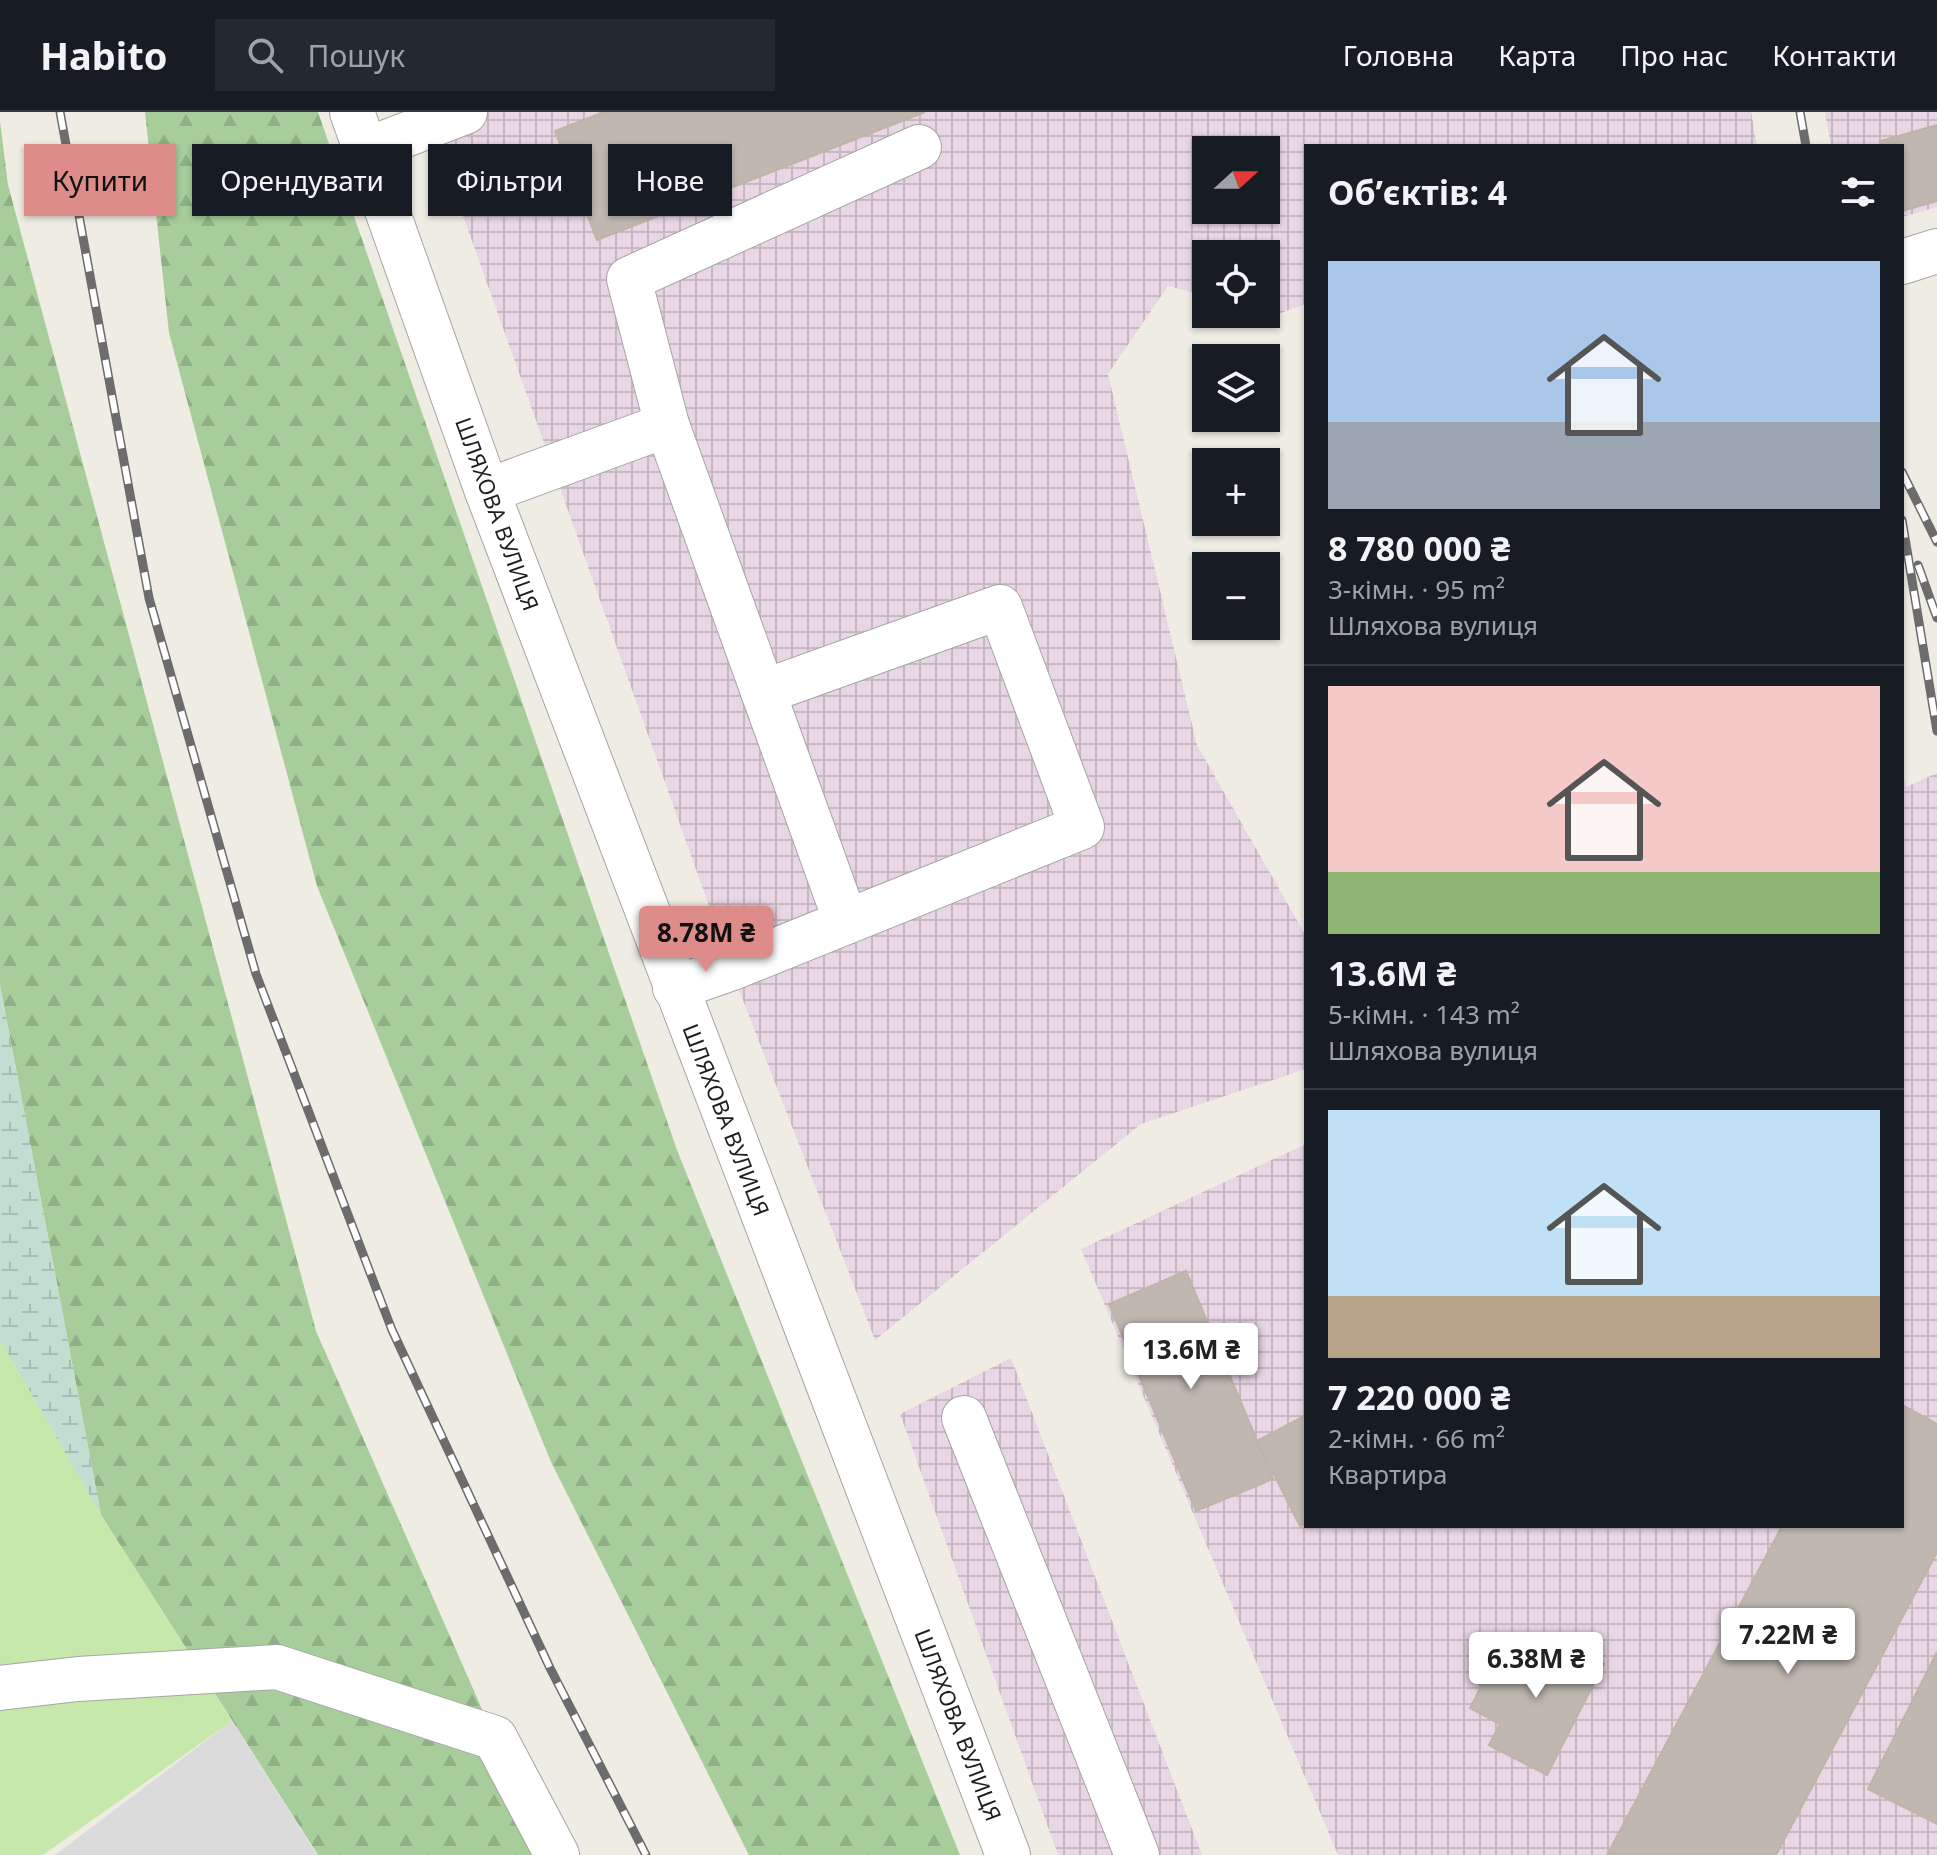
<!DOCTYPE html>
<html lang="uk">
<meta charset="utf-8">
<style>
body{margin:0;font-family:"Noto Sans",sans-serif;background:#242831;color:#f1f3f6;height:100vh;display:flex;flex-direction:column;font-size:30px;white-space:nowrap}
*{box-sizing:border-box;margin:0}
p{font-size:26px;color:#9ea1a6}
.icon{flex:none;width:44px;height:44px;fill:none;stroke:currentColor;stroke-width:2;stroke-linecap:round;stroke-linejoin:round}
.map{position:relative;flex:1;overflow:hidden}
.sheet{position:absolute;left:1304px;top:32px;width:600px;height:1384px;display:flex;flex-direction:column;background:#171b24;border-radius:0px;box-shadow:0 2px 6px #0004}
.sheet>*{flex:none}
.guide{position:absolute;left:24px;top:32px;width:760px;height:72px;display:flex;gap:16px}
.needle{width:52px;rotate:69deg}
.controls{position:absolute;left:1192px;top:24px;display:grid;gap:16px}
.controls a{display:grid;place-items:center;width:88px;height:88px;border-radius:0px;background:#171b24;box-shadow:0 2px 6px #0004;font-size:40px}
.price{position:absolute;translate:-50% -68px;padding:0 18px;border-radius:8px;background:#fff;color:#222;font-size:26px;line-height:52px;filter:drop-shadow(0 2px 4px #0008)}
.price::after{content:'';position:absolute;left:50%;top:48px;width:24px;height:18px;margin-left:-12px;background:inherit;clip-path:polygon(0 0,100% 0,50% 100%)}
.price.selected{background:#de8c8a;color:#111}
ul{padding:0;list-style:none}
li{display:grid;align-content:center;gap:16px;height:424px;padding:0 24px}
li+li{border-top:2px solid #363941}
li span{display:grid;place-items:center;height:248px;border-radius:0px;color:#555}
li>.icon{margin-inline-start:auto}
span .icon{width:144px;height:144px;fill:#fffc;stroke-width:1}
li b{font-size:34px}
h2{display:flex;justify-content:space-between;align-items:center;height:96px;padding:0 24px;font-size:34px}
.chip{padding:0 28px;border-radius:0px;background:#171b24;box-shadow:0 2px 6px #0004;font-size:28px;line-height:72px}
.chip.selected{background:#de8c8a;color:#111}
header{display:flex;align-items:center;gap:48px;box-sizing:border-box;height:112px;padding:0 40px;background:#171b24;border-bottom:2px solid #363941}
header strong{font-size:38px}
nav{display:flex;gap:44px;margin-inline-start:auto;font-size:28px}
.search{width:560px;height:72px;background:#242831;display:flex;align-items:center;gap:20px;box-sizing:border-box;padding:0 28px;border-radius:0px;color:#9ea1a6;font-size:30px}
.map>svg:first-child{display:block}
.residential{fill:#dcdbdb}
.industrial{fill:url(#industrial-grid);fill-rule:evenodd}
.forest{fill:url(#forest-firs)}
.wetland{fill:url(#wetland-marsh)}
.garden{fill:#c6e8ab}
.building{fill:#bfb8b1;stroke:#c0b3a7;stroke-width:2}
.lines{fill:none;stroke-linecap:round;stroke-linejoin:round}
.minor-casing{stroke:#a5a5a5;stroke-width:46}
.minor{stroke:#fff;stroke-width:44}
.rail-casing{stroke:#6c6c6c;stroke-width:9}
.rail{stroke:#fff;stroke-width:6;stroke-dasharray:18;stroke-linecap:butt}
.labels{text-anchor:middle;stroke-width:7;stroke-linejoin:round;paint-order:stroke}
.street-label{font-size:22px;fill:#1e1e1e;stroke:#fff}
</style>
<header>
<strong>Habito</strong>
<div class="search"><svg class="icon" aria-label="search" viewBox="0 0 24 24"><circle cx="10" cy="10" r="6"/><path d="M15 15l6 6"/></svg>Пошук</div>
<nav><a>Головна</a><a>Карта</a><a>Про нас</a><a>Контакти</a></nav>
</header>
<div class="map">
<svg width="1937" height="1743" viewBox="0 0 1937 1743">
<defs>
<pattern id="industrial-grid" width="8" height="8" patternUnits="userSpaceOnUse" patternTransform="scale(2)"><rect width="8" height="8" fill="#e8d6e4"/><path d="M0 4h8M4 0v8" fill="none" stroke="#c7b7c3"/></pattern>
<pattern id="forest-firs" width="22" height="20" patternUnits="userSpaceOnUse" patternTransform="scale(2)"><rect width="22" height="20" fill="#a7cd9a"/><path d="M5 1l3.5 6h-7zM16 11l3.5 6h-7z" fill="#8fb084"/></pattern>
<pattern id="wetland-marsh" width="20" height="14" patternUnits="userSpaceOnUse" patternTransform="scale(2)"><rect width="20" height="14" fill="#c2ddd1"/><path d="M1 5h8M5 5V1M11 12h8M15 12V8" fill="none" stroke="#a6bdb3"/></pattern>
</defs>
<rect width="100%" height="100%" fill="#efece4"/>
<polygon class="residential" points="232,1609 317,1743 55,1743"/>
<g class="industrial">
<path d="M 426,0 L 1751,0 L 1757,34 L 1306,34 L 1306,192 L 1272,204 L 1266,202 L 1266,142 L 1206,142 L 1206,184 L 1168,174 L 1108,262 L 1197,633 L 1306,824 L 1306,957 L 1141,1012 L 875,1228 L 739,878 ZM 1206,38 L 1266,38 L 1266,98 L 1206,98 Z"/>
<polygon points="1825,0 1937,0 1937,95 1902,105 1902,34 1831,34"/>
<polygon points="1902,655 1906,675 1937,661 1937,1743 1338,1743 1081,1137 1306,1032 1306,1414 1902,1414"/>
<polygon points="1011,1246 1202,1743 1058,1743 900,1302"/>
</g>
<g class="forest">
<polygon points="145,0 318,0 677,1038 960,1743 749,1743 551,1350 317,774 169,221"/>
<polygon points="0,9 8,73 316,1219 546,1743 318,1743 101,1403 0,873"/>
</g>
<polygon class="wetland" points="0,873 101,1403 0,1228"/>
<polygon class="garden" points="0,1228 101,1403 232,1609 43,1743 0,1743"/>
<g class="building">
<polygon points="604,0 925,0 597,128 555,19"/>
<polygon points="1937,13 1937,89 1902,99 1902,34 1882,34 1881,29"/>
<polygon points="1186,1159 1273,1367 1196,1399 1109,1192"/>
<polygon points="1902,1293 1937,1312 1937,1440 1776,1743 1607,1743 1782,1414 1902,1414"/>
<polygon points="1306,1303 1306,1411 1300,1414 1257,1329"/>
<polygon points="1549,1523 1604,1552 1547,1663 1489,1633 1500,1612 1470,1596 1504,1530 1537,1546"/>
<polygon points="1937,1540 1937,1712 1868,1677"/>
</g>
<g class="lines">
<g class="minor-casing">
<g id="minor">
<polyline points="352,0 487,379 1008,1743"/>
<polyline points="366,38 465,0"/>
<polyline points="1902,150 1937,139"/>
<polyline points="487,379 667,313"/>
<polyline points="846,810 667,313 629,167 919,35"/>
<polyline points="675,876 732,856 1082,715 1000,495 763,580"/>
<polyline points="964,1306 1137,1743"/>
<polyline points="0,1576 78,1567 277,1555 495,1626 557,1743"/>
</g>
</g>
<use href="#minor" class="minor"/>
<g class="rail-casing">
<g id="rail">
<polyline points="60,0 149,486 256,862 392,1218 550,1556 646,1743"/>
<polyline points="1800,0 1806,34"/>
<polyline points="1902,360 1937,430"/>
<polyline points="1902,408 1937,619"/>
<polyline points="1918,453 1937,506"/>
</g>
</g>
<use href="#rail" class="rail"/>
</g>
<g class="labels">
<g class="street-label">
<text transform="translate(497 402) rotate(70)" y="8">ШЛЯХОВА ВУЛИЦЯ</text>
<text transform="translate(726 1008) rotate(69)" y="8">ШЛЯХОВА ВУЛИЦЯ</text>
<text transform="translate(958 1613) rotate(69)" y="8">ШЛЯХОВА ВУЛИЦЯ</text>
</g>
</g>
</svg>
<div class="controls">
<a><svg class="needle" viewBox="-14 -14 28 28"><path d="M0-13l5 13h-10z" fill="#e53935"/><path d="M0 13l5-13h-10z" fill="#9ea1a6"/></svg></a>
<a><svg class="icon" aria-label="locate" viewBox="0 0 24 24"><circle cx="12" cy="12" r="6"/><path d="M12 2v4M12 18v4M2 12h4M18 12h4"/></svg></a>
<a><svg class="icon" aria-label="layers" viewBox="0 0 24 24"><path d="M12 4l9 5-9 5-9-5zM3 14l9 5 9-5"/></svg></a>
<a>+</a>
<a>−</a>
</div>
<b class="price selected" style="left:706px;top:862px">8.78M ₴</b>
<b class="price" style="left:1191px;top:1279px">13.6M ₴</b>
<b class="price" style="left:1788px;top:1564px">7.22M ₴</b>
<b class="price" style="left:1536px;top:1588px">6.38M ₴</b>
<div class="guide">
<a class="chip selected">Купити</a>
<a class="chip">Орендувати</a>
<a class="chip">Фільтри</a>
<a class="chip">Нове</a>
</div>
<section class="sheet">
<h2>Об’єктів: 4<svg class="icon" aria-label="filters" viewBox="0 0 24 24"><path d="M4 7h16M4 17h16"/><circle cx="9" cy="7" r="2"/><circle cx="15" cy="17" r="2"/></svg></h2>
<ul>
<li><span style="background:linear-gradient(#a9c7e8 65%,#9aa5b1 0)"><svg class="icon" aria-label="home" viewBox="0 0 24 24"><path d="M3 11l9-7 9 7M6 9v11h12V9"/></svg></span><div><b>8 780 000 ₴</b><p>3-кімн. · 95 m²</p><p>Шляхова вулиця</p></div></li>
<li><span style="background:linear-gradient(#f6c9c9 75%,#8fb573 0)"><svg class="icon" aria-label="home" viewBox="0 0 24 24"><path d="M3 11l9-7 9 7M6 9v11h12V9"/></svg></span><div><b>13.6M ₴</b><p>5-кімн. · 143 m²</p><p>Шляхова вулиця</p></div></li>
<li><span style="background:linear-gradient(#bfe0f5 75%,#b9a48a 0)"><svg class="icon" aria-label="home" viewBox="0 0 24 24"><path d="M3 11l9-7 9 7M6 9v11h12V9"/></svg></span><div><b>7 220 000 ₴</b><p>2-кімн. · 66 m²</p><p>Квартира</p></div></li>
</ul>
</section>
</div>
